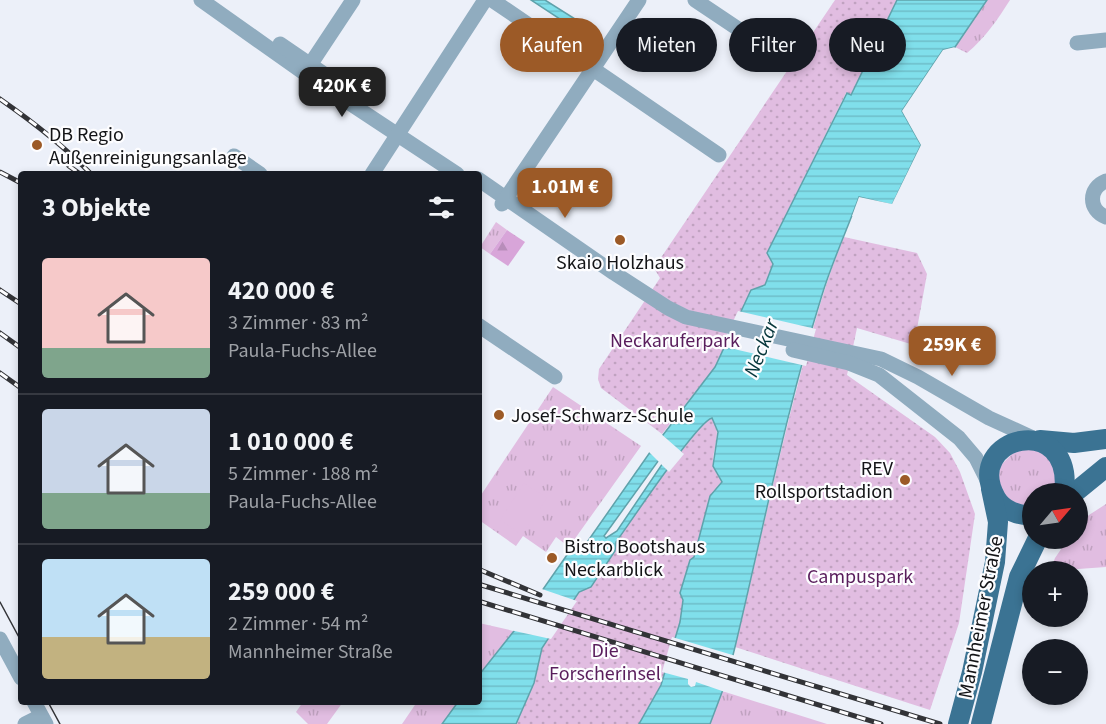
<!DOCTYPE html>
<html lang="de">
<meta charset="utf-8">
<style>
body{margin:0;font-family:"Source Sans 3",sans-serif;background:#242831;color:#f1f3f6;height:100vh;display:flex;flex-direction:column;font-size:22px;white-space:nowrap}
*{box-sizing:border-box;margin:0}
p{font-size:20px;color:#9ea1a6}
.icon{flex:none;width:33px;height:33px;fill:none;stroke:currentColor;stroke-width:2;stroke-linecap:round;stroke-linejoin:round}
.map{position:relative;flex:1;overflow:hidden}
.sheet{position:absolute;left:18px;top:171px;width:464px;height:534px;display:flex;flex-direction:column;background:#171b24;border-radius:6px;box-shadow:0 3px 9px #0003}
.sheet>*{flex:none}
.banner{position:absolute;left:500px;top:18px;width:516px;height:54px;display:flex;gap:12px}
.needle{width:39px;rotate:61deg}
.buttons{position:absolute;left:1022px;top:483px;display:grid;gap:12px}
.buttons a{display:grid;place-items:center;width:66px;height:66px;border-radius:50%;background:#171b24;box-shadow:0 3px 9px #0003;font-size:30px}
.price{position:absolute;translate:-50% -51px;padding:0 14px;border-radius:12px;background:#9c5a27;color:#fff;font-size:20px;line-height:39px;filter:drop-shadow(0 2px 3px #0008)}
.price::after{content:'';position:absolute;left:50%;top:36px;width:18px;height:14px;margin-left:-9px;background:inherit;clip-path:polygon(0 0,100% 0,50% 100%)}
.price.on{background:#222;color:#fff}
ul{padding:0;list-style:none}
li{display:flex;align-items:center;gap:18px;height:150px;padding:0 24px}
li+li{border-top:2px solid #363941}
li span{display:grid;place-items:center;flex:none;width:168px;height:120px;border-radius:6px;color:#555}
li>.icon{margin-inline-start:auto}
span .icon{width:72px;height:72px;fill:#fffc;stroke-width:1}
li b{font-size:26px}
h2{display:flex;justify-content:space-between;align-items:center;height:72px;padding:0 24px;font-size:26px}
.tag{padding:0 21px;border-radius:27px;background:#171b24;box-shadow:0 3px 9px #0003;font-size:21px;line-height:54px}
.tag.on{background:#9c5a27;color:#fff}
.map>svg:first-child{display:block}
.grass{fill:url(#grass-tufts)}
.forest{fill:url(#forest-firs)}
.park{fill:url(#park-dots)}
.garden{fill:#e1bde1}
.water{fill:url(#water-rules);stroke:#5fa2ab;stroke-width:1.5;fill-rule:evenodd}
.pier{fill:#ecf0f9}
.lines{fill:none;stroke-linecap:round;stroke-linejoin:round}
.minor{stroke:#90acbf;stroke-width:15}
.major{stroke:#3b7393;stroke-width:20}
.tram{stroke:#323337;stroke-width:1.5}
.rail-casing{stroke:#323337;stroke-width:5}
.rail{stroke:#fdfdff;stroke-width:3;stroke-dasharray:9;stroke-linecap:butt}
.poi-dot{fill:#9c5a27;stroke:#fdfdff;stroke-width:2}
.labels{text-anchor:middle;stroke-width:4.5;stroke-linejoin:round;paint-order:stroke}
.poi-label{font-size:20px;fill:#131417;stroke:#fdfdff;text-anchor:start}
.park-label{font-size:20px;fill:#591d5c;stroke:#fdfdff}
.street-label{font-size:20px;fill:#131417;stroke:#fdfdff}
.water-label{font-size:21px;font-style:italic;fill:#06363b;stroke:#fdfdff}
</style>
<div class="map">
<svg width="1106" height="724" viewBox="0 0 1106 724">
<defs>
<pattern id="grass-tufts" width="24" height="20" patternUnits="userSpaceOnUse" patternTransform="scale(1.5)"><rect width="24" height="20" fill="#e1bde1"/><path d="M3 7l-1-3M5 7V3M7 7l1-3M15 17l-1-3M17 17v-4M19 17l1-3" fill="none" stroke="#c0a2c0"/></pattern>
<pattern id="forest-firs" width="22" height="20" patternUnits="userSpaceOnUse" patternTransform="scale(1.5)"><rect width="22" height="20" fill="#d8a5d9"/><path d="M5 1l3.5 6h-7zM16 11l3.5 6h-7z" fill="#b88dba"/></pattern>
<pattern id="park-dots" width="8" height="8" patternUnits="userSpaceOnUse" patternTransform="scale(1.5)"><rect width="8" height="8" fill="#e1bde1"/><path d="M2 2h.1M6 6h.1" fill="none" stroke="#c0a2c0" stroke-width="1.8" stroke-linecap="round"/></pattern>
<pattern id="water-rules" width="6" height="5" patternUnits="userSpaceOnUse" patternTransform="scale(1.5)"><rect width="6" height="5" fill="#80dfeb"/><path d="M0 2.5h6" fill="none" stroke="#6ebec9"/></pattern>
</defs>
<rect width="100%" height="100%" fill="#ecf0f9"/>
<g class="grass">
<path d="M 987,0 L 1010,0 C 998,19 985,38 967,53 L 955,47 Z"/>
<polygon points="496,222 507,230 490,254 480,247"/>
<polygon points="553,387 641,446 569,547 556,537 546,552 523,536 516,546 479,520 479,498"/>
<polygon points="1039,449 1056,465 1056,488 1053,493 1032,494 1032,507 1017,505 1004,496 998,482 1000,466 1016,450"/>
<polygon points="1106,504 1106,567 1050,571 1055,558 1068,539 1077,538 1077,527 1089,515"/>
<polygon points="479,623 514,631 479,675"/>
<polygon points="722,691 827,724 710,724"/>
<polygon points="303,702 343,702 327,724 308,724 296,712"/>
<polygon points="417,702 458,702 442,724 402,724"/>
</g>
<polygon class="forest" points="507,230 525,242 508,266 490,254"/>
<g class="park">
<polygon points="835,0 897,0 851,95 846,93 767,253 773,264 765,285 751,290 715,367 662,434 601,388 598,379 599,369 660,278 654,268"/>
<path d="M 844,237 L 917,253 L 927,274 L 914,345 L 857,328 L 847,375 L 935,437 L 950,453 L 960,472 L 975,514 L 959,623 L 930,710 L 735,647 C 757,557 776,466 800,376 C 813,329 825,282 844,237 Z"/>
<path d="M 708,418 L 712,418 C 723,433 712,448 713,465 C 714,470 719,477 722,482 L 710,496 L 694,557 L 690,560 L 680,593 L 683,600 L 680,622 L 661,685 L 639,724 L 516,724 L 534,683 L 542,648 L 579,592 L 615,551 L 616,542 L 671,464 L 699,426 Z"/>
</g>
<polygon class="garden" points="524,483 547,498 522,535 500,520"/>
<g class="water">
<polygon points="531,0 545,0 583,24 578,31"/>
<path d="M 897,0 L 987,0 L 955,47 L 943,50 L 902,111 L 921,145 L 892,205 L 859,197 C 847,230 832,262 822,295 C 786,410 763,530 735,647 L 727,679 L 710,724 L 639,724 L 661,685 L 680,622 L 683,600 L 680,593 L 690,560 L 694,557 L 710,496 L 722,482 L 713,466 L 718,432 L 712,418 C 697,422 630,523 616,542 L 615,551 L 591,587 L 579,592 L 542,648 L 534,683 L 516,724 L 442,724 L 458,702 L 478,702 L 479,675 L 514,631 L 569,552 L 583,548 L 653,448 L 715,367 L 751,290 L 765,285 L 773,264 L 767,253 L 847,93 L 851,95 ZM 661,457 L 665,460 L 617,531 L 606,538 L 604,536 Z"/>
</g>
<g class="pier">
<polygon points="955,47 953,50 945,52 906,111 924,146 894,206 891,208 861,200 855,217 852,216 859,197 892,204 921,145 902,111 943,50"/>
<polygon points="738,311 816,329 806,366 721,346"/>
<polygon points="660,433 684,454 669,472 647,450"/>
<polygon points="539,588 577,601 551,639 510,630"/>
<polygon points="672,637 736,656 725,692 696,682 695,686 691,687 688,684 688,679 662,672"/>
</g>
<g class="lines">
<g class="minor">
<polyline points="201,0 304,73 457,174"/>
<polyline points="492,0 719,155"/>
<polyline points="695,0 783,59"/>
<polyline points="1077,43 1106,40"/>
<polyline points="280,44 337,83"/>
<polyline points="306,71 353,0"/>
<polyline points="234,156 260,174"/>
<polyline points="372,174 485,0"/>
<polyline points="478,179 614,273 668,308 686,317 881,359 918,377 989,418 1035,439"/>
<path d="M 1106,181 C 1088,188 1088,210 1106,217"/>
<polyline points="502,204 639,0"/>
<polyline points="478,325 555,377"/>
<polyline points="793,350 849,363 879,375 959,438 976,458 990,486"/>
<polyline points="0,639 21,678"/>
<polyline points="34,702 46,724"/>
<polyline points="25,724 41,716"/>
</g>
<g class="major">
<polyline points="1040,440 1074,443 1106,439"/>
<polyline points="1073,494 1106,467"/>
<path d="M 1032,515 C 1018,516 1003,510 996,498 C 961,436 1075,409 1064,494"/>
<polyline points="958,724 972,672 995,562 998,522 991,489"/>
<polyline points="981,724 1019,577 1038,538"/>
</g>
<g class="tram">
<polyline points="0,602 21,641"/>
<polyline points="48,702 60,724"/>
</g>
<g class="rail-casing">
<g id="rail">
<path d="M 0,99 C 33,122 63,145 91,174"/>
<polyline points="69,166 80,174"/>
<polyline points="0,172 21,183"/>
<polyline points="0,290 21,304"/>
<polyline points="0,333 21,348"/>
<polyline points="0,373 21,388"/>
<polyline points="478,569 540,595"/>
<polyline points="478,584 940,724"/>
<polyline points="478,601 881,724"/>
</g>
</g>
<use href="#rail" class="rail"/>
</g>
<g class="poi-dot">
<circle cx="37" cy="145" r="6"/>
<circle cx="620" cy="240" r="6"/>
<circle cx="499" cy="415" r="6"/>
<circle cx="905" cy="480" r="6"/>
<circle cx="552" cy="558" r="6"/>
</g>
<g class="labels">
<g class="poi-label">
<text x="49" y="141">DB Regio<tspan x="49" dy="23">Außenreinigungsanlage</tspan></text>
<text x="620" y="269" text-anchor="middle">Skaio Holzhaus</text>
<text x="511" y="422">Josef-Schwarz-Schule</text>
<text x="893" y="475" text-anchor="end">REV<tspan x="893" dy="23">Rollsportstadion</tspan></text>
<text x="564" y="553">Bistro Bootshaus<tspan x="564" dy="23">Neckarblick</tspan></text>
</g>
<g class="park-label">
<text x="675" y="347">Neckaruferpark</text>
<text x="860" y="583">Campuspark</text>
<text x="605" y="657">Die<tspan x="605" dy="23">Forscherinsel</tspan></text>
</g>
<g class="street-label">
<text transform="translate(980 617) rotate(-79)" y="7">Mannheimer Straße</text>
</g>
<g class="water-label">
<text transform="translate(761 348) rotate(-68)" y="7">Neckar</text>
</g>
</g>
</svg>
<div class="buttons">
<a><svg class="needle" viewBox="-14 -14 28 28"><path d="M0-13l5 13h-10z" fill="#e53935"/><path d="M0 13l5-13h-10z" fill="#9ea1a6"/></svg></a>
<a>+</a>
<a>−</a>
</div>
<b class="price on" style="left:342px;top:118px">420K €</b>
<b class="price" style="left:565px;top:219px">1.01M €</b>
<b class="price" style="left:952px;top:377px">259K €</b>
<div class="banner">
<a class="tag on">Kaufen</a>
<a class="tag">Mieten</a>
<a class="tag">Filter</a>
<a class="tag">Neu</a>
</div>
<section class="sheet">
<h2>3 Objekte<svg class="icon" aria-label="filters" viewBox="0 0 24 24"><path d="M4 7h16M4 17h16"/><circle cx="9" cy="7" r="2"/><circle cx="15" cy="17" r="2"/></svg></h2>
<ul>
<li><span style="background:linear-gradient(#f6c9c9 75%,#7fa58c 0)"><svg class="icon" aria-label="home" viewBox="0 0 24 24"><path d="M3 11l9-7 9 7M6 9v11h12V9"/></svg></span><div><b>420 000 €</b><p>3 Zimmer · 83 m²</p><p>Paula-Fuchs-Allee</p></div></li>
<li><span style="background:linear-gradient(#c9d6e8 70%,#7fa58c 0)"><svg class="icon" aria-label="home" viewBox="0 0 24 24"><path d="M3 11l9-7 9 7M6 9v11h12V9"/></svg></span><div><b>1 010 000 €</b><p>5 Zimmer · 188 m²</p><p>Paula-Fuchs-Allee</p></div></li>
<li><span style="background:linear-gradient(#bfe0f5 65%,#c2b280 0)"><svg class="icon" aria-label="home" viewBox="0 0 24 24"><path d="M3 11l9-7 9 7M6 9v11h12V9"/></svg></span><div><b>259 000 €</b><p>2 Zimmer · 54 m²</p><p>Mannheimer Straße</p></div></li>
</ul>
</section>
</div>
